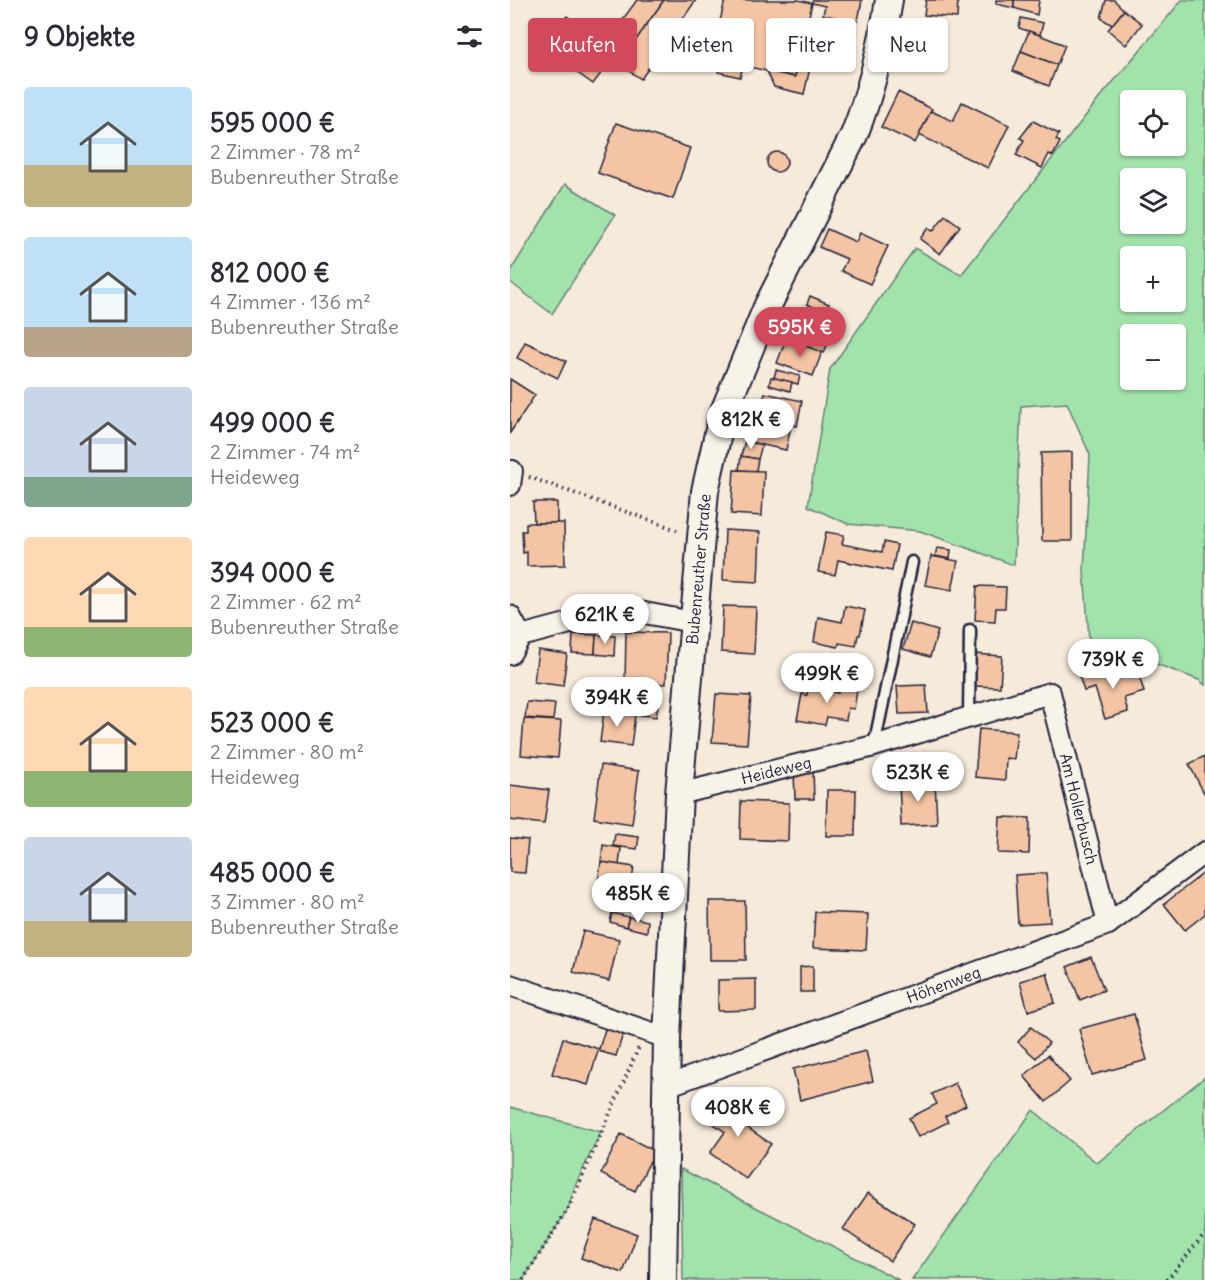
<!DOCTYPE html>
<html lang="de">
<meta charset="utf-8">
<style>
body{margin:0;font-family:Delius,sans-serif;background:#f7f7f7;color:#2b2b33;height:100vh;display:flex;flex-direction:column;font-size:22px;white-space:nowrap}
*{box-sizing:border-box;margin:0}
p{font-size:20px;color:#7c7c81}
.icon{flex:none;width:33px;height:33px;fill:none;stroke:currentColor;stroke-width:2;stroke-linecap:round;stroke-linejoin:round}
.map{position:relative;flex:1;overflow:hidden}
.side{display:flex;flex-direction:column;background:#fff;width:510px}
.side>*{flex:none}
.guide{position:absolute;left:18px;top:18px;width:570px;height:54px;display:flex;gap:12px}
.buttons{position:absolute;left:610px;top:90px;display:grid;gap:12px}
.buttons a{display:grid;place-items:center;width:66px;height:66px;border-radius:6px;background:#fff;box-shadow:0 2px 4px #0004;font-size:30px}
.price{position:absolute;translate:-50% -51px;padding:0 14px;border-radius:21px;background:#fff;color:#222;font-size:20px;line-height:39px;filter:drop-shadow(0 2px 3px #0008)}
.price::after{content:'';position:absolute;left:50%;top:36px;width:18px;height:14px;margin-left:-9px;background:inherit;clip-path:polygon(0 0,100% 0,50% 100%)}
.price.selected{background:#d1495b;color:#fff}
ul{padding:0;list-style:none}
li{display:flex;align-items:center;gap:18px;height:150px;padding:0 24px}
li span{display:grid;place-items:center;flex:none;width:168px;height:120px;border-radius:6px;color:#555}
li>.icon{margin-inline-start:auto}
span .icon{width:72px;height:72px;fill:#fffc;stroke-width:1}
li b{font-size:26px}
h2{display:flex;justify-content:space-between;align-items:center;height:72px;padding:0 24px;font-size:26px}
.pill{padding:0 21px;border-radius:6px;background:#fff;box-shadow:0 2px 4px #0004;font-size:21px;line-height:54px}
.pill.selected{background:#d1495b;color:#fff}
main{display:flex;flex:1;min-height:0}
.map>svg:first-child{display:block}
.green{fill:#a2e3ac;stroke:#628274;stroke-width:1.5;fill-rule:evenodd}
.building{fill:#f4c5a4;stroke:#22223b;stroke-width:1.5}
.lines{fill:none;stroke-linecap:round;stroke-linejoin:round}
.service-casing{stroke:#22223b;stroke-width:15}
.minor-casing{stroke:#22223b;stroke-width:24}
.tertiary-casing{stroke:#22223b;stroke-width:30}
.path{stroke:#22223b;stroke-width:4;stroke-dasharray:1.5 4.5;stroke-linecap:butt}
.service{stroke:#f7f3e8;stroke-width:10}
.minor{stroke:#f7f3e8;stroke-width:20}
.tertiary{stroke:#f7f3e8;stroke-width:26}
.labels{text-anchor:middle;stroke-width:5;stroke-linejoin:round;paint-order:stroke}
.street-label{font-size:16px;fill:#22223b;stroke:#f7f3e8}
</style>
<main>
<section class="side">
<h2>9 Objekte<svg class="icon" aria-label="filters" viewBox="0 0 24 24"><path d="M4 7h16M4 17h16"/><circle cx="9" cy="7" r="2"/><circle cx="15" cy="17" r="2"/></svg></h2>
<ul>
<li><span style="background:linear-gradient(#bfe0f5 65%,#c2b280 0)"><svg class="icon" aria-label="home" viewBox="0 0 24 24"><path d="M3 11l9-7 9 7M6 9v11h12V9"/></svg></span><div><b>595 000 €</b><p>2 Zimmer · 78 m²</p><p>Bubenreuther Straße</p></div></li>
<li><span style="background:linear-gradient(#bfe0f5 75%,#b9a48a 0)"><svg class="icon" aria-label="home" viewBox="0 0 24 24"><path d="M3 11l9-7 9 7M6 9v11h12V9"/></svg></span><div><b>812 000 €</b><p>4 Zimmer · 136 m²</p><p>Bubenreuther Straße</p></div></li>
<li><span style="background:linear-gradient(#c9d6e8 75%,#7fa58c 0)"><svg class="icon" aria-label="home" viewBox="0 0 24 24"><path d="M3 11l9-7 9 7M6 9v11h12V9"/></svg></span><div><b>499 000 €</b><p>2 Zimmer · 74 m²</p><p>Heideweg</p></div></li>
<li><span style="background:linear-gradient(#ffd9b3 75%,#8fb573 0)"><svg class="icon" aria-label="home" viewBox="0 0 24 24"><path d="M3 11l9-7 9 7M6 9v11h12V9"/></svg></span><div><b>394 000 €</b><p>2 Zimmer · 62 m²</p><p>Bubenreuther Straße</p></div></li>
<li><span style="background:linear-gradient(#ffd9b3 70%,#8fb573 0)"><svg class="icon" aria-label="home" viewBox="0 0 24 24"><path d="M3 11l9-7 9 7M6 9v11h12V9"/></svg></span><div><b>523 000 €</b><p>2 Zimmer · 80 m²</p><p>Heideweg</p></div></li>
<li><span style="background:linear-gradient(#c9d6e8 70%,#c2b280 0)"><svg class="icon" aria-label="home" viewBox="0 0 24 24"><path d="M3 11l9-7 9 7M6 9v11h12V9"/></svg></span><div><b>485 000 €</b><p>3 Zimmer · 80 m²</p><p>Bubenreuther Straße</p></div></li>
</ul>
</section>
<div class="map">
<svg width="695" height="1280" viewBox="0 0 695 1280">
<rect width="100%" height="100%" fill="#f6eada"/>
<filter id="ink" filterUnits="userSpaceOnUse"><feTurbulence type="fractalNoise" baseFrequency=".0167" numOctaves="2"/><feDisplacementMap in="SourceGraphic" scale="12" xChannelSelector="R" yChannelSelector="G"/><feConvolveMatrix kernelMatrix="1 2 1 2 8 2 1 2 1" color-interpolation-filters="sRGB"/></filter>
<g filter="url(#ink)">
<g class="green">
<path d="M 672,0 L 695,0 L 695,685 L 689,680 L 579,639 L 574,570 L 580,455 L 557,403 L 511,406 L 504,565 L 410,531 L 338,524 L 298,506 L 320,369 L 405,248 L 451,275 L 588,100 ZM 621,100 L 666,100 L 666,146 L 621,146 ZM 621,178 L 666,178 L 666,224 L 621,224 ZM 621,256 L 666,256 L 666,302 L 621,302 ZM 666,334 L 666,380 L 621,380 L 621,334 Z"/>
<polygon points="55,184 105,215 42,314 0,282 0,272"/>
<polygon points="695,1077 695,1280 402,1280 523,1110 587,1163"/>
<polygon points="0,1107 91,1132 65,1186 58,1209 13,1280 0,1280"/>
<polygon points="171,1169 389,1280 173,1280"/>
</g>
<g class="building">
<polygon points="127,0 154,0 113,59 94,45"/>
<polygon points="154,0 186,0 131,79 109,64"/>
<polygon points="215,0 288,0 302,3 285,77 201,59"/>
<polygon points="303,0 352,0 348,21 313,15 315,6 302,3"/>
<polygon points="416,0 448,0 447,18 414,15"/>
<polygon points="486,0 504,0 504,8 486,4"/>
<polygon points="504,0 529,0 527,15 504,8"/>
<polygon points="596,0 604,0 614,10 602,25 591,18"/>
<polygon points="614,10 632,24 616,45 598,30"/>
<polygon points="57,16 86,38 83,42 103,57 83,84 33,48"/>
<polygon points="511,18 533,23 530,35 509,28"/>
<polygon points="519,31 555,45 547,65 511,51"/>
<polygon points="511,51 547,65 539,86 503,71"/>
<polygon points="211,61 233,66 230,77 208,72"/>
<polygon points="288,65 300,68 294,94 264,87 257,71 285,77"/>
<polygon points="388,92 422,109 405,143 371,127"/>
<polygon points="452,102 499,125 478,168 409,135 421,111 443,121"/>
<polygon points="523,121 549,134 546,140 550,142 543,156 539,154 532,168 506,155 514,140 510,138"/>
<polygon points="106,123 180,148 163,199 88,173"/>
<circle cx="267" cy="162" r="10"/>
<polygon points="435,215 450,226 430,254 410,239 418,228 423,231"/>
<polygon points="317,229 346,242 350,233 378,246 360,284 331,271 337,259 309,247"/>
<polygon points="300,296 319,304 315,312 297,304"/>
<polygon points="287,316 323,329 314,353 278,340"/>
<polygon points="276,339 312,352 303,376 267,363"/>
<polygon points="15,342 56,361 48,378 7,358"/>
<polygon points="266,370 290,376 288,384 264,378"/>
<polygon points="261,377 282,382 280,391 259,385"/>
<polygon points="0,379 25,395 0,433"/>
<polygon points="255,393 292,401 287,426 249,418"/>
<polygon points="244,417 281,425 276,450 239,442"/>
<polygon points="235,441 252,445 248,459 231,456"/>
<polygon points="562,452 562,541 532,541 531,453"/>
<polygon points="231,456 248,459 246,471 229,470"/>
<polygon points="224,470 254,471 252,516 221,514"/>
<polygon points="23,502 47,502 47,523 24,523"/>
<polygon points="16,523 54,523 55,565 17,566 17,552 13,553 12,531 16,531"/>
<polygon points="215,530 250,532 248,582 213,580"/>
<polygon points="316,532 334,535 332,544 372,552 374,542 387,545 382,571 328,560 325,575 308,572"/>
<polygon points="427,548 441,550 440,559 425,556"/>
<polygon points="421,556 448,561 442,590 415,585"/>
<polygon points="467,586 496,587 495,608 486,608 485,621 465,620"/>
<polygon points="213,606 246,607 244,654 211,652"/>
<polygon points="335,606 355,610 350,635 348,635 346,646 329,643 328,647 304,642 308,617 332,622"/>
<polygon points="401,623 428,631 420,657 393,649"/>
<polygon points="116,632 158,633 156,684 115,683"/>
<polygon points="63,634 86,635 85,654 62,653"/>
<polygon points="86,635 105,636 104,656 85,654"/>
<polygon points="28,650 57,654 53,686 24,682"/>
<polygon points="464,654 492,656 490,687 463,686"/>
<polygon points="596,667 599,678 627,669 634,692 614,698 618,712 595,719 585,688 574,691 569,676"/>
<polygon points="330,681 348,684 344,709 338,708 336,720 317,717 315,725 287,720 292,694 297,695 298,687 328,693"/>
<polygon points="416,685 418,713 389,714 387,686"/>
<polygon points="206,694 241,696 237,744 202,742"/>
<polygon points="17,702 45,704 43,720 15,718"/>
<polygon points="127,703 148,706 146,717 125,714"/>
<polygon points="94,711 125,715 121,746 90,742"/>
<polygon points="14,719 51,721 48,758 11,755"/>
<polygon points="469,729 507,732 504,759 496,758 495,780 465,777"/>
<polygon points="695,756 695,793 694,793 679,764"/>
<polygon points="91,765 129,771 122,824 84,818"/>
<polygon points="284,771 303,771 304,799 285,799"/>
<polygon points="425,780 427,824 391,826 389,782"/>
<polygon points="0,785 39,790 34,824 0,820"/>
<polygon points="317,790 346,790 345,836 316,836"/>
<polygon points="231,801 279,803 278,841 230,839"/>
<polygon points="490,817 520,818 519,854 488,853"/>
<polygon points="105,834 129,837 127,849 103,846"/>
<polygon points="0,838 18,840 15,873 0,872"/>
<polygon points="93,845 111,848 109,865 91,862"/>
<polygon points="91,862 124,867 120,894 87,889"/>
<polygon points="695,872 695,914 675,930 654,904"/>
<polygon points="536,873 540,922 508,924 505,875"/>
<polygon points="199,901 235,901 236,960 200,960"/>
<polygon points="305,912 358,914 356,950 303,948"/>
<polygon points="102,913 119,917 116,927 100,922"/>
<polygon points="119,917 138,921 137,932 116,927"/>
<polygon points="73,931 109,939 99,981 63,972"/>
<polygon points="581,957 594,990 570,1000 557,967"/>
<polygon points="303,966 303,992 290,992 290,967"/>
<polygon points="537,973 545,1003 518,1011 510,981"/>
<polygon points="246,979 246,1010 208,1011 208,980"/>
<polygon points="624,1014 637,1060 582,1075 569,1029"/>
<polygon points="96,1026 114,1031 106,1056 88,1051 78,1085 42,1074 53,1038 89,1049"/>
<polygon points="521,1027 539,1043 526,1058 508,1042"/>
<polygon points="356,1051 363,1081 290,1100 283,1069"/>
<polygon points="538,1055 560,1081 536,1102 514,1076"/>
<polygon points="445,1083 456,1105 435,1116 438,1122 408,1137 399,1118 427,1104 422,1094"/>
<polygon points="219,1095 247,1116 238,1128 261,1144 236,1179 200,1153 215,1132 200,1121"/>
<polygon points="111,1134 145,1151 125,1191 91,1174"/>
<polygon points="358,1193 405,1224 380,1261 333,1229"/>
<polygon points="85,1219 127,1234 113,1273 71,1258"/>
</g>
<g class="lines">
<g class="service-casing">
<g id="service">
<polyline points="459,717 460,630"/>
<polyline points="364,746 402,562"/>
</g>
</g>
<g class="minor-casing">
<g id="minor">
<polyline points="0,485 2,471"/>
<polyline points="0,616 11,636"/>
<polyline points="0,654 11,636 113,609 183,622"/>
<path id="s1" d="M 169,794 L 364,746 L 540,693 L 598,924"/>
<polyline points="0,985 157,1038"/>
<path id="s2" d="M 155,1085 L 165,1083 L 598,924 L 695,852"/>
</g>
</g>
<g class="tertiary-casing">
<g id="tertiary">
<path id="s3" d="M 153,1280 L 157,1038 L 169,794 L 195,491 L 212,416 L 257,307 L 344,135 C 361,92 372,46 379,0"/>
</g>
</g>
<g class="path">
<polyline points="19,477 170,531"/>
<polyline points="13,1280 58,1209 129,1047"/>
<polyline points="657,1280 695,1233"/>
</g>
<use href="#service" class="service"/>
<use href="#minor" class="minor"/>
<use href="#tertiary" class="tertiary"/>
</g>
</g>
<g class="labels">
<g class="street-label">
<text dy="6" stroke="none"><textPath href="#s3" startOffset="712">Bubenreuther Straße</textPath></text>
<text dy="6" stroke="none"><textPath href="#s1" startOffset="100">Heideweg</textPath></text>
<text dy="6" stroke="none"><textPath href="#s1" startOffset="504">Am Hollerbusch</textPath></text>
<text dy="6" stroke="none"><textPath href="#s2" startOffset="296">Höhenweg</textPath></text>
</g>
</g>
</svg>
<div class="buttons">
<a><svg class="icon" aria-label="locate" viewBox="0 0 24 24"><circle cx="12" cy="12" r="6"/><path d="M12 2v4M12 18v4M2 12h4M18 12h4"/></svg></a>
<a><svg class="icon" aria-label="layers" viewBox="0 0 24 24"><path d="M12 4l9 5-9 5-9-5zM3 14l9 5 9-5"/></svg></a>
<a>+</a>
<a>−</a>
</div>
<b class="price selected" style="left:290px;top:358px">595K €</b>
<b class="price" style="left:241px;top:450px">812K €</b>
<b class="price" style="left:95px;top:645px">621K €</b>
<b class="price" style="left:603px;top:690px">739K €</b>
<b class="price" style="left:317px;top:704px">499K €</b>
<b class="price" style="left:107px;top:728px">394K €</b>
<b class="price" style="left:408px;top:803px">523K €</b>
<b class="price" style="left:128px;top:924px">485K €</b>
<b class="price" style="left:228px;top:1138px">408K €</b>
<div class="guide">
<a class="pill selected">Kaufen</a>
<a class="pill">Mieten</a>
<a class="pill">Filter</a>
<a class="pill">Neu</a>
</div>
</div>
</main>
